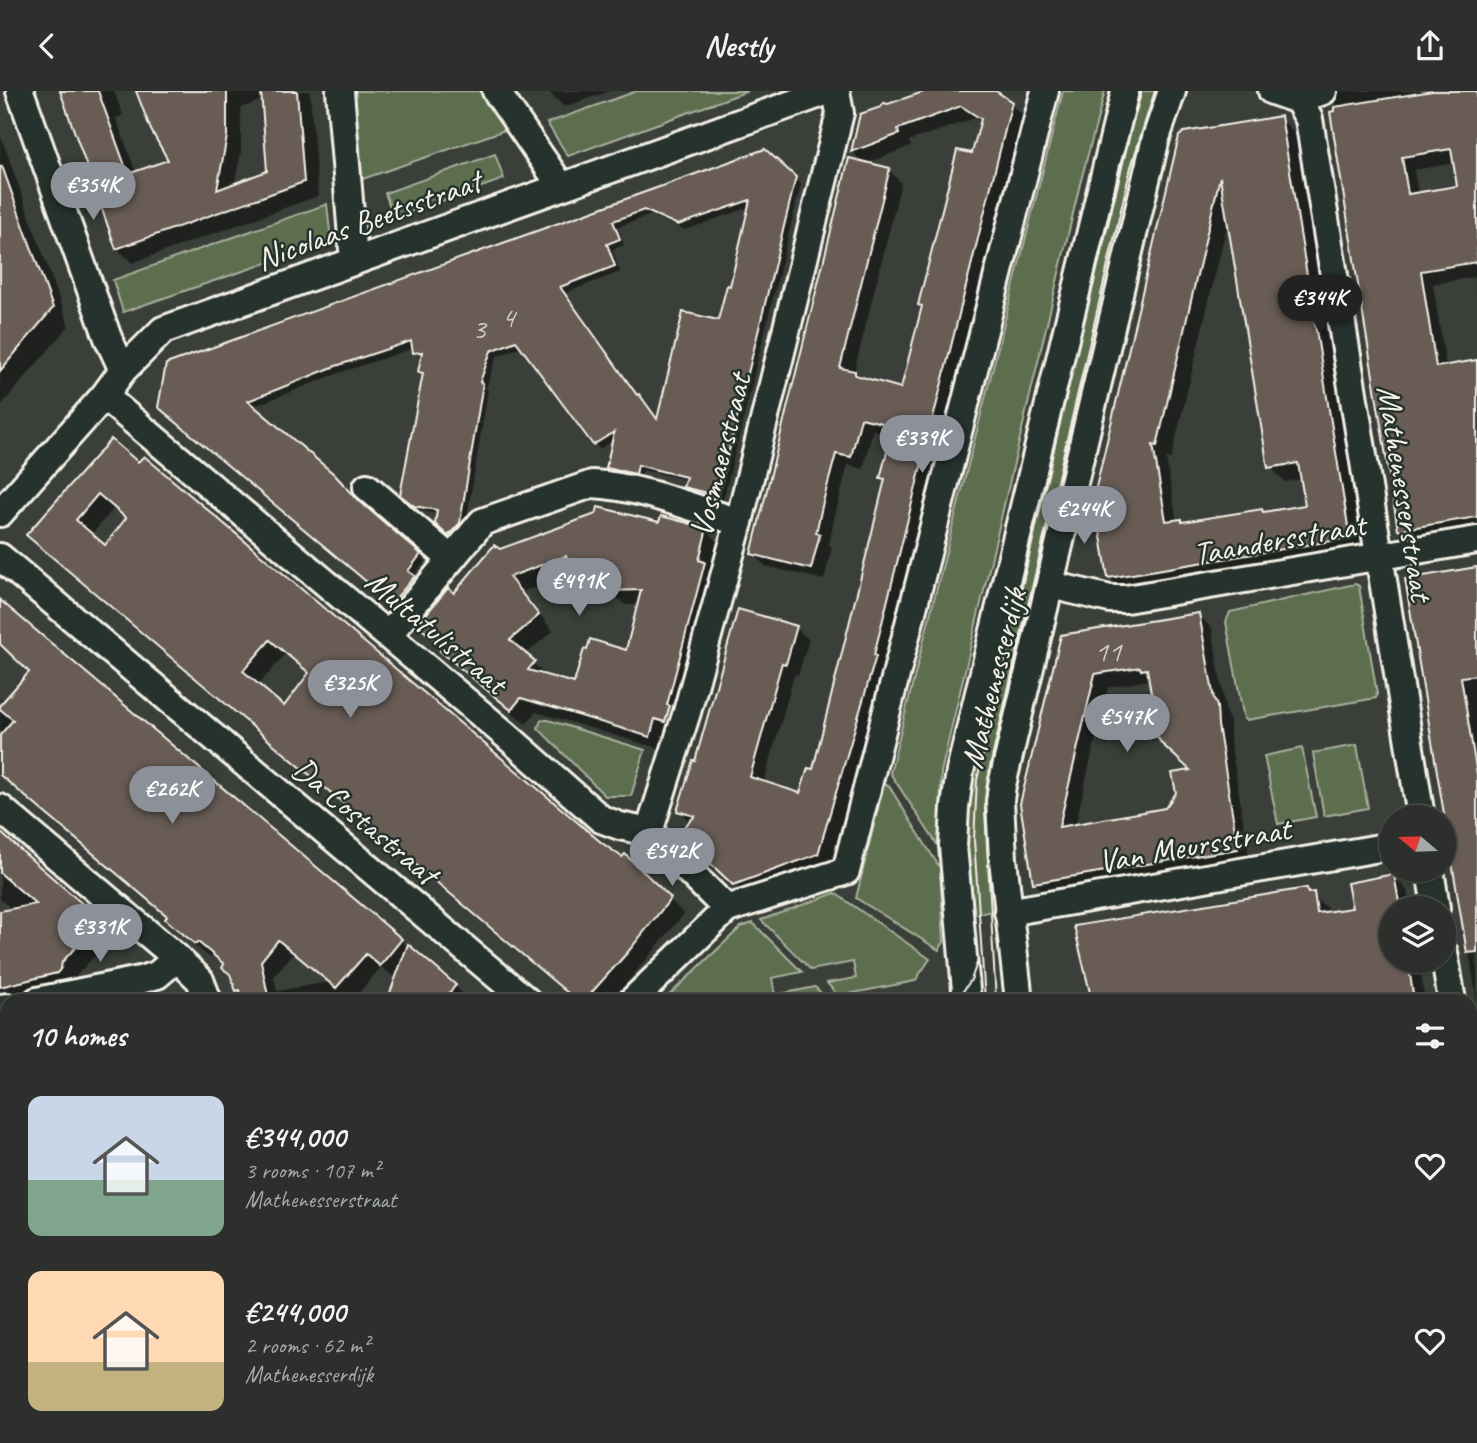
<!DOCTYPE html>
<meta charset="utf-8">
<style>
body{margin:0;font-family:Caveat,sans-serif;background:#343733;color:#f1f3f6;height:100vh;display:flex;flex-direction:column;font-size:26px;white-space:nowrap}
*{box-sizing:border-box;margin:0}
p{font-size:23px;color:#a6a9a9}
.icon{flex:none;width:38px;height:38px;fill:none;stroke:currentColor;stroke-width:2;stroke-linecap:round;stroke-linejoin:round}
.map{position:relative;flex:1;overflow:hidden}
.panel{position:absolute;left:0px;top:903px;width:1477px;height:450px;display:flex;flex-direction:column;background:#2c2f2b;border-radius:21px 21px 0 0;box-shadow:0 2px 5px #0004,0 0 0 2px #484a47}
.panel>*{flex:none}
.needle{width:46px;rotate:289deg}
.fabs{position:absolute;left:1379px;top:714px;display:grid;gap:14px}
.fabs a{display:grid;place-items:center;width:77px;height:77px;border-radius:50%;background:#2c2f2b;box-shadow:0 2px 5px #0004,0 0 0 2px #484a47;font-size:35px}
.price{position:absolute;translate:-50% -60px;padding:0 16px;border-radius:24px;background:#8c9099;color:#fff;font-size:23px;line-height:46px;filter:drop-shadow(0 2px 4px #0008)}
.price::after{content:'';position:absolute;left:50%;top:42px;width:21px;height:16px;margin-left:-10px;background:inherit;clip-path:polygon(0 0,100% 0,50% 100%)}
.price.on{background:#222;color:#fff}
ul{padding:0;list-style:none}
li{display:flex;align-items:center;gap:21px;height:175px;padding:0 28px}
li span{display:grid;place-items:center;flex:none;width:196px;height:140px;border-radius:14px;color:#555}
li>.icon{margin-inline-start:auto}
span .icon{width:84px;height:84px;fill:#fffc;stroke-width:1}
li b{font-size:30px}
h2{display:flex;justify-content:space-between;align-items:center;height:84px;padding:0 28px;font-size:30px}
header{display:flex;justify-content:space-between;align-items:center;height:91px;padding:0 28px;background:#2c2f2b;font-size:32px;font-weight:600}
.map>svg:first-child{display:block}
.green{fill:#5d6e50;stroke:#a8b09c;stroke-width:2}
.shadow{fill:#0007;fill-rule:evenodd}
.building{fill:#685c55;stroke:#f4f1e8;stroke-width:2;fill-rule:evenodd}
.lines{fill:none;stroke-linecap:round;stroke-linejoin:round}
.minor-casing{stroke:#f4f1e8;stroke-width:32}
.minor{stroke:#26332d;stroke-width:26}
.tram{stroke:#f4f1e8;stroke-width:2}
.labels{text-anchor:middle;stroke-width:5;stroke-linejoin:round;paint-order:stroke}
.number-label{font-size:30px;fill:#d1ccc3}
.street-label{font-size:33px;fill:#f4f1e8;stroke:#26332d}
</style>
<header><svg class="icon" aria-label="back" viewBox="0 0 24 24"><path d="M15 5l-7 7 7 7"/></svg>Nestly<svg class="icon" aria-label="share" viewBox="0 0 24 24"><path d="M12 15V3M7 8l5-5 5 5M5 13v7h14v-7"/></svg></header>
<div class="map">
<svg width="1477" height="1352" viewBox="0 0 1477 1352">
<rect width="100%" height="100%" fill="#3a3f39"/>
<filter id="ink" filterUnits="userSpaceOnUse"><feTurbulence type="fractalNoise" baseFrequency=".0143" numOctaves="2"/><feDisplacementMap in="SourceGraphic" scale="14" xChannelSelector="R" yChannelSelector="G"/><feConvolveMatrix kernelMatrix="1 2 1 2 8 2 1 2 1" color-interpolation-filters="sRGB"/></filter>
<g filter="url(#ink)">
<g class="green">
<polygon points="347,0 487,0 511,37 357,90"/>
<polygon points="637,0 748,0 568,65 547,32"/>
<polygon points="1063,0 1105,0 1080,93 941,681 940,758 890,682"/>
<polygon points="1131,0 1164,0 995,689 1000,819 965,825 964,818 973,817 973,808 963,808 961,722"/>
<polygon points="495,63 504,88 394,127 385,102"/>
<polygon points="327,113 331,150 123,221 113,189"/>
<polygon points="1355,493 1359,495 1377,603 1376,607 1247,629 1244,628 1226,531 1230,521"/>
<polygon points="541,629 548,629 645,659 631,705 605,705 538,637"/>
<polygon points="1357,654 1368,717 1324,725 1313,662"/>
<polygon points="1302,657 1316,726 1278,733 1264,665"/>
<polygon points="884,693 889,695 940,777 944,851 939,859 856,807"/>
<polygon points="835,802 930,868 915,890 838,905 827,892 856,887 853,871 811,879 761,829"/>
<polygon points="753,832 802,881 772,887 775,904 815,896 826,907 812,910 663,910 741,836"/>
<polygon points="685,1346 782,1346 786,1352 682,1352"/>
</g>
<g class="shadow">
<path d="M 61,0 L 114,0 L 123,24 L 116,27 L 136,82 L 170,70 L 138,0 L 310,0 L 318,105 L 132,172 L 117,157 ZM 263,9 L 269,81 L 234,94 L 241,61 L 241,17 Z"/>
<polygon points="548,0 610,0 564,16"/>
<polygon points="931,0 995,0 1024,25 886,577 887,579 830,775 747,806 681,742 691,732 679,720 796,537 809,549 798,584 795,583 793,588 764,692 801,704 814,680 886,391 882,387 893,344 873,339 863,378 848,374 835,424 829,453 832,457 824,489 765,475 753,462 889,79 901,92 854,282 861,288 902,299 923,217 920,213 973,65 982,31 975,27 909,50 911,55 865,73 852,61 861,25"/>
<path d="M 1340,0 L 1477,0 L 1477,208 L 1474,186 L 1433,193 L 1446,276 L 1477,271 L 1477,441 L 1413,452 L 1400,439 L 1336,22 L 1335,12 ZM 1455,72 L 1459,96 L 1418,103 L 1414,79 Z"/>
<path d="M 1280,27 L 1295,42 L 1364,462 L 1124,501 L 1109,486 L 1101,436 L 1090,425 L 1180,46 ZM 1229,126 L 1270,376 L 1285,391 L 1302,388 L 1307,416 L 1184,433 L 1177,431 L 1166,367 L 1171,368 Z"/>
<polygon points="0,43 69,235 0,316"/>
<path d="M 765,60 L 801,93 L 723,410 L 691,402 L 685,396 L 687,389 L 643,379 L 641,388 L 613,383 L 608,377 L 613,350 L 600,358 L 594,353 L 522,256 L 497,265 L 486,297 L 488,299 L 465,438 L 455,450 L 443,439 L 438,423 L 421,420 L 409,410 L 424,285 L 420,281 L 423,267 L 414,261 L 414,257 L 339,282 L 252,316 L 426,470 L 413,486 L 419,492 L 398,517 L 167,321 ZM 750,116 L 732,197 L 719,231 L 658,330 L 638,305 L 565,202 L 620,181 L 612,159 L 624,154 L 618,136 L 651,124 L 685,139 Z"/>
<path d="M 111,351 L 669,808 L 684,823 L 612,910 L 578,910 L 28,444 ZM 114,417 L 127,429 L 105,456 L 91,444 ZM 286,562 L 311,584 L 284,617 L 258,595 Z"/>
<path d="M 660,433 L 706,439 L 721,454 L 664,659 L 536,621 L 526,633 L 458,574 L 445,557 L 419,534 L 454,505 L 499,460 ZM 574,482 L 589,498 L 610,491 L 610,499 L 625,514 L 639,514 L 627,561 L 575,594 L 548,587 L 525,564 L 553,540 L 522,501 Z"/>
<polygon points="1477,478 1477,910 1408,489"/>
<path d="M 0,511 L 455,895 L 469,909 L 389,910 L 397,889 L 381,876 L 354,908 L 356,910 L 244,910 L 233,885 L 226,874 L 213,864 L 210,867 L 181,842 L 167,828 L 169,826 L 0,684 L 0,607 L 5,611 L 31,581 L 0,553 ZM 294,862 L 328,891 L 277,900 L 274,885 Z"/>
<path d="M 1198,524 L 1212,537 L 1226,622 L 1230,630 L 1230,648 L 1250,771 L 1048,805 L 1035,792 L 1062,546 ZM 1150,589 L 1157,628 L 1194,681 L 1166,719 L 1075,735 L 1108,596 Z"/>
<polygon points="0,743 114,844 75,886 75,892 36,905 0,912 0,822 13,819 0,808"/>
<polygon points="1393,785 1407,799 1410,817 1391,817 1391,870 1419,870 1425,910 1094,910 1306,799 1327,817 1328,822 1354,819"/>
<polygon points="156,907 159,910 138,910"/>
<polygon points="7,936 7,982 0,983 0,937"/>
<polygon points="0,1024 4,1041 7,1040 7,1087 0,1089"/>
<polygon points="1470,1115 1477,1155 1477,1189 1470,1191"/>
<polygon points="7,1170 7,1314 0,1307 0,1172"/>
<polygon points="1477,1267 1477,1352 1429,1352 1429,1346 1470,1346 1470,1268"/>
<polygon points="10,1346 182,1346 195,1352 0,1352 0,1348"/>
<polygon points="258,1346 402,1346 399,1352 255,1352"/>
<polygon points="406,1346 425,1346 422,1352 403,1352"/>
<polygon points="480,1346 651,1346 648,1352 477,1352"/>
<polygon points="827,1346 862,1346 866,1352 832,1352"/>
<polygon points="962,1346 1004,1346 1008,1352 966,1352"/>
<polygon points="1252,1346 1297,1346 1280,1349 1281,1352 1251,1352"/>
</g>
<g class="building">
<polygon points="60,0 98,0 128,83 168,69 151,39 136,0 227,0 227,45 217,99 267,80 261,0 297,0 304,91 116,158"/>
<polygon points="926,0 996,0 1012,11 874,564 876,565 818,763 733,794 678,742 695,725 677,720 693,669 695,670 738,518 797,535 786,573 782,572 781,575 750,686 800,702 808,677 813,678 873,437 885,388 880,387 894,335 861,327 851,366 836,363 823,411 816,442 820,443 811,478 751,463 849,67 890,77 840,277 855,280 855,284 901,297 922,215 918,214 957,59 972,62 981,28 961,15 898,38 899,43 851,61 860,23 881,16 884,12 888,13"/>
<path d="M 1432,0 L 1477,0 L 1477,171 L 1421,180 L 1436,276 L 1477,269 L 1477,426 L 1398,439 L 1330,21 L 1334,20 L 1334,16 ZM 1451,58 L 1457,95 L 1408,103 L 1402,66 Z"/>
<path d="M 1281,25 L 1350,447 L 1108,487 L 1098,428 L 1089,426 L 1179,45 L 1184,41 ZM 1220,86 L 1268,377 L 1298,372 L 1305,414 L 1263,421 L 1262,418 L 1182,431 L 1182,428 L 1166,430 L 1153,354 L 1157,355 Z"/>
<path d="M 765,58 L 796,86 L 718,405 L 683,396 L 686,386 L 657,379 L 638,374 L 636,383 L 606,377 L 614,341 L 593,354 L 516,250 L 491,260 L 480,291 L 483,292 L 460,432 L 448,445 L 435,433 L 437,419 L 414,415 L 400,404 L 423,282 L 418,281 L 422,261 L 413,262 L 411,250 L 333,276 L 248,310 L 334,383 L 357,408 L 421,463 L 408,480 L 415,485 L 392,512 L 158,316 L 166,273 ZM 750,109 L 730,195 L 727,194 L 718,229 L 683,221 L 657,328 L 639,303 L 637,304 L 560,196 L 615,175 L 607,153 L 620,148 L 613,130 L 644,119 L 678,134 Z"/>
<polygon points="2,75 53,217 0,280 0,76"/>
<path d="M 111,348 L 138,371 L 144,365 L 602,752 L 622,766 L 625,763 L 671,807 L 627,862 L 584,910 L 578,910 L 563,898 L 26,444 ZM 98,403 L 126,427 L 105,454 L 76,429 ZM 270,549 L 309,582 L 284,615 L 243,580 Z"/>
<path d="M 598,416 L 659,431 L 661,425 L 707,437 L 699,469 L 705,471 L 667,614 L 670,615 L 665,631 L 655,628 L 650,646 L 521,607 L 511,619 L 440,560 L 444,556 L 417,534 L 448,497 L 454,502 L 494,454 L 500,458 L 568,433 L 596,423 ZM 566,465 L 573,484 L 607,472 L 608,500 L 641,499 L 626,559 L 590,548 L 587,559 L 584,558 L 574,592 L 528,579 L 535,570 L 510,549 L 539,524 L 509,486 Z"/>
<polygon points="1477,476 1477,584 1461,586 1477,684 1477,861 1467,862 1405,488"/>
<polygon points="0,509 402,848 380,875 366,863 336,897 278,849 261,870 269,910 242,910 240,899 236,900 230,883 222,877 224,873 198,851 195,853 165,828 167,825 0,684 0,644 13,629 0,618 0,614 29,581 0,553"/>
<path d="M 1199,522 L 1214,608 L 1217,615 L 1218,634 L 1238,758 L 1033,792 L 1020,713 L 1061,544 ZM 1140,576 L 1141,579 L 1147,578 L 1155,626 L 1149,627 L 1154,641 L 1162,653 L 1190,679 L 1172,682 L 1176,702 L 1165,717 L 1059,736 L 1095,583 Z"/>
<polygon points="0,741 101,829 62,871 61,877 57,882 0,896 0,820 36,813 0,782"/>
<polygon points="1394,783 1400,817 1391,817 1391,870 1408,870 1414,910 1092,910 1074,835 1307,797 1308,802 1314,801 1317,822 1352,817 1347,792"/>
<polygon points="408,853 456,894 442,910 387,910"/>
</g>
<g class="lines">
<g class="minor-casing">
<g id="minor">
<polyline points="20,0 108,247 123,279"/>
<polyline points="340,0 354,170"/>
<polyline points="496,0 561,95"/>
<polyline points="1272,0 1298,9"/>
<polyline points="1298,9 1309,28 1421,726"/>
<polyline points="1298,9 1323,0"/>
<polyline points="104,305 507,645 601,728 620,735 649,741 727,818"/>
<polyline points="367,396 451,468"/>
<polyline points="0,422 104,305 123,279 163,239 828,0"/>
<polyline points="0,466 527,910"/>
<polyline points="1051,494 1110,508 1126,508 1477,449"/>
<path d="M 388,544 L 482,431 L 592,393 C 639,395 693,417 739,431"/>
<polyline points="0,717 177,867 200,889 208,910"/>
<polyline points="649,741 687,621 739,431 840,22 836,0"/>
<polyline points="1430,779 1436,817"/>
<polyline points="1008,821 1391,755"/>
<polyline points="1444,862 1452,910"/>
<polyline points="37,910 140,889 157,884 177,867"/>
<polyline points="632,910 727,818 846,780 1045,0"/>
<polyline points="967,910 953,755 955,716 960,680 1125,0"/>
<polyline points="1019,910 1003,768 1000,709 1002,694 1156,47 1172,0"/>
<polyline points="0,917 7,916"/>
<polyline points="1470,1017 1477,1059"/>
<polyline points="0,1119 7,1118"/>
<polyline points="1470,1238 1477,1237"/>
<polyline points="0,1325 7,1323"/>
<polyline points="799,1346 803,1352"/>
<polyline points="1035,1346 1039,1352"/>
<polyline points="1148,1346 1152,1352"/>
<polyline points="1209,1346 1213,1352"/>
<polyline points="225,1352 228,1346"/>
<polyline points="435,1352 438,1346"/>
<polyline points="661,1352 664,1346"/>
</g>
</g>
<use href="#minor" class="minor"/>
<g class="tram">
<polyline points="956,910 971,889 978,869"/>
<polyline points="985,910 974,749 977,689 1120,74 1142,0"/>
<polyline points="996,910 985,719 990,676 1131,76 1155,0"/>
<polyline points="0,1115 7,1114"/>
<polyline points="0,1329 7,1328"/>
<polyline points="1172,1346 1177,1352"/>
<polyline points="1185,1346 1190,1352"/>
</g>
</g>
</g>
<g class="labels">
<g class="number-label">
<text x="508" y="236">4</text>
<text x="479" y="247">3</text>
<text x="1108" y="570">11</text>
</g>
<g class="street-label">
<text transform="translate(368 128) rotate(-20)" y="12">Nicolaas Beetsstraat</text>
<text transform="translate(719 364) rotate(-76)" y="12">Vosmaerstraat</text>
<text transform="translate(1406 402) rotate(81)" y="12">Mathenesserstraat</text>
<text transform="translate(1279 447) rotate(-10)" y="12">Taandersstraat</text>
<text transform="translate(437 540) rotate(40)" y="12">Multatulistraat</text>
<text transform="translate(992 587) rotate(-76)" y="12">Mathenesserdijk</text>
<text transform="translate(366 729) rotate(40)" y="12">Da Costastraat</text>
<text transform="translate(1194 753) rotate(-10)" y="12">Van Meursstraat</text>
</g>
</g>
</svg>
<div class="fabs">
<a><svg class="needle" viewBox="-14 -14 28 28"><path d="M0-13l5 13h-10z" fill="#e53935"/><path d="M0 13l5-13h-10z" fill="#a6a9a9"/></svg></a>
<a><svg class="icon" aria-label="layers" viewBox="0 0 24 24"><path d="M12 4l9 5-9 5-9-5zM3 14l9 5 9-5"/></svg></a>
</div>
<b class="price" style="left:93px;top:131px">€354K</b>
<b class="price on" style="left:1320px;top:244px">€344K</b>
<b class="price" style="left:922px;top:384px">€339K</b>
<b class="price" style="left:1084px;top:455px">€244K</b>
<b class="price" style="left:579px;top:527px">€491K</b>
<b class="price" style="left:350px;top:629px">€325K</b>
<b class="price" style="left:1127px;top:663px">€547K</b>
<b class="price" style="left:172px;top:735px">€262K</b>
<b class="price" style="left:672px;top:797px">€542K</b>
<b class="price" style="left:100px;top:873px">€331K</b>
<section class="panel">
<h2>10 homes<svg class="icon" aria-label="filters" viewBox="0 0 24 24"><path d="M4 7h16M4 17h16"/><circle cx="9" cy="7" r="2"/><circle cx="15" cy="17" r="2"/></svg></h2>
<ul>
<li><span style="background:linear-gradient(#c9d6e8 60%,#7fa58c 0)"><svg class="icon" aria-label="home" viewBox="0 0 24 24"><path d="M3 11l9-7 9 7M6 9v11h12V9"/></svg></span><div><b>€344,000</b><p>3 rooms · 107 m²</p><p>Mathenesserstraat</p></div><svg class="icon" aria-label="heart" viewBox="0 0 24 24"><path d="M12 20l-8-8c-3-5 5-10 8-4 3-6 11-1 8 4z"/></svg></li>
<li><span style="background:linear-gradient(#ffd9b3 65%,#c2b280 0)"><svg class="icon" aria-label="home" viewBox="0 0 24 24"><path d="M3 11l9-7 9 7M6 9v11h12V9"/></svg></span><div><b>€244,000</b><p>2 rooms · 62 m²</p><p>Mathenesserdijk</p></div><svg class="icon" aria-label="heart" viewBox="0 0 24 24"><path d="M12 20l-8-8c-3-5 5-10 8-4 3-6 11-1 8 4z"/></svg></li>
</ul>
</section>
</div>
